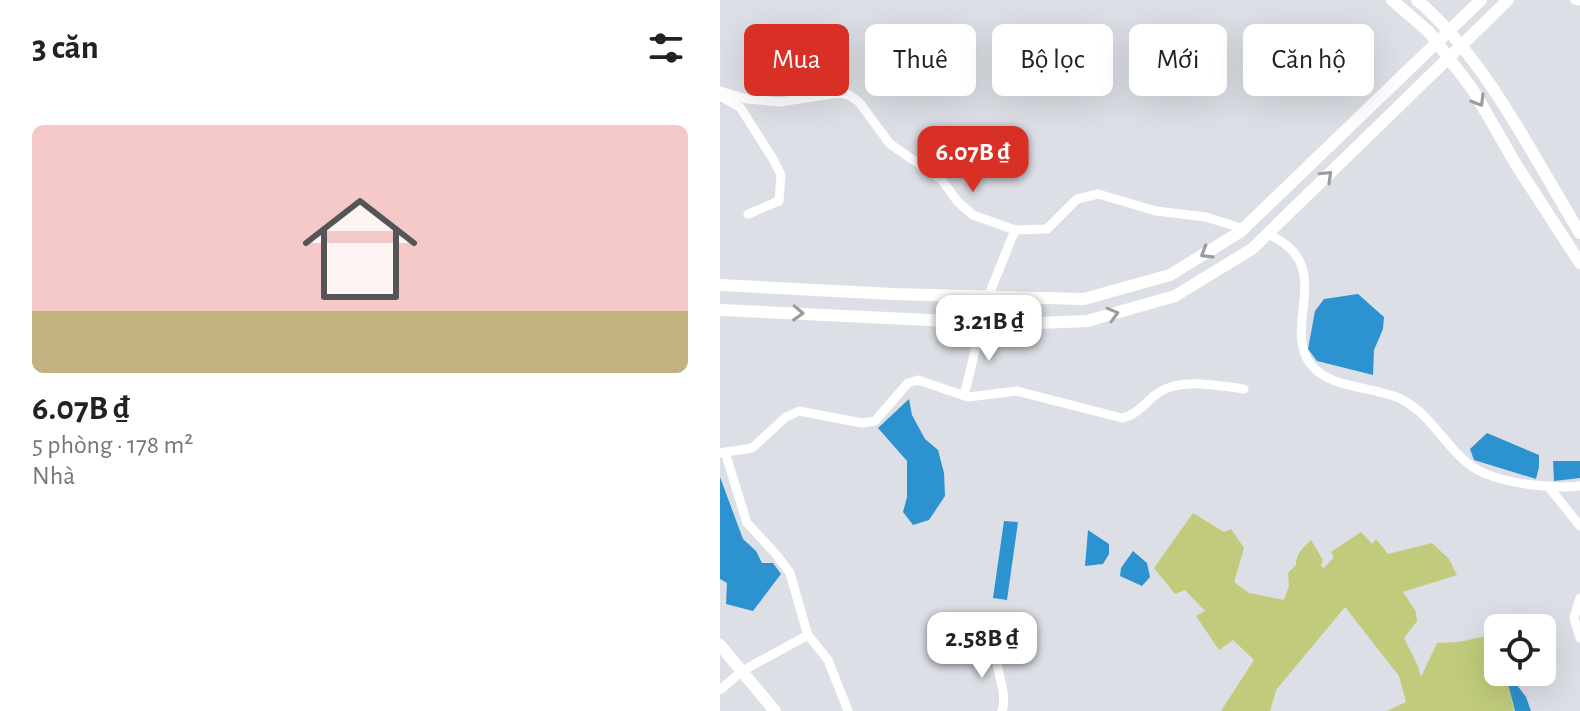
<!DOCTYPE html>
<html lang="vi">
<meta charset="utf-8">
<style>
body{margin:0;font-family:"Alegreya Sans",sans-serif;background:#f6f6f6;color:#222;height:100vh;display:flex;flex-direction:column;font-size:30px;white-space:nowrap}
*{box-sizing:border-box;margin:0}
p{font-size:26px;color:#767676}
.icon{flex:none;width:44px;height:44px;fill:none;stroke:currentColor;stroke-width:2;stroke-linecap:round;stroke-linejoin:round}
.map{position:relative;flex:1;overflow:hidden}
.side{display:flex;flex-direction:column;background:#fff;width:720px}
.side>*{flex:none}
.top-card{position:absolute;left:24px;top:24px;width:716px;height:72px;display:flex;gap:16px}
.buttons{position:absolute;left:764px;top:614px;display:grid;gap:16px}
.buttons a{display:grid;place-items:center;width:72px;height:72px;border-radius:12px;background:#fff;box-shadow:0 8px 32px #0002;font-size:40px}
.price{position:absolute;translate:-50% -68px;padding:0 18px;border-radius:16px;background:#fff;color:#222;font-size:26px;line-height:52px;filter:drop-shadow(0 2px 4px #0008)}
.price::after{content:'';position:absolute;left:50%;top:48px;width:24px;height:18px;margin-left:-12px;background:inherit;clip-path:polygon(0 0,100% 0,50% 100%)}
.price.selected{background:#d93025;color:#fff}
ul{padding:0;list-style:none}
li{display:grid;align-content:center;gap:16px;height:424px;padding:0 32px}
li span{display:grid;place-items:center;height:248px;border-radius:12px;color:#555}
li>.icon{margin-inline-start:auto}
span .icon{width:144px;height:144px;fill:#fffc;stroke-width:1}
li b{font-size:34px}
h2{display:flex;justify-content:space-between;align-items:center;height:96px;padding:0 32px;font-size:34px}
.tag{padding:0 28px;border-radius:12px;background:#fff;box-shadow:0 8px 32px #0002;font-size:28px;line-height:72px}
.tag.selected{background:#d93025;color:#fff}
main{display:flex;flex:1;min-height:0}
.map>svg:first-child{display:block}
.green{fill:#c1cb7b}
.water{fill:#2d93d0}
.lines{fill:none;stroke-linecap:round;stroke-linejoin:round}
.minor{stroke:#fff;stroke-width:9}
.major{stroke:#fff;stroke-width:12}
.oneway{stroke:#9b9c9c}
</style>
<main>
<section class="side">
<h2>3 căn<svg class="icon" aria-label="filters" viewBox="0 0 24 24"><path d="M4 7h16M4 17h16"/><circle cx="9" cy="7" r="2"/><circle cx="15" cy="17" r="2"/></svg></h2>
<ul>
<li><span style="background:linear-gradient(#f6c9c9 75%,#c2b280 0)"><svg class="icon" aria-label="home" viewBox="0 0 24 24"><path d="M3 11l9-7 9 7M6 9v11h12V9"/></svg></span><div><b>6.07B ₫</b><p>5 phòng · 178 m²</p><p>Nhà</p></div></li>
</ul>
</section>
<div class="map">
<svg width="860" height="711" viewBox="0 0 860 711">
<rect width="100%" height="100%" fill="#dcdfe5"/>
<path class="green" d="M 473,513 L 504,532 L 511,529 L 524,548 L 514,582 L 529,593 L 564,600 L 569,586 L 568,573 L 576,565 C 576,553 583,548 591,540 L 603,560 L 601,566 L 604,568 L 614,557 L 611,552 L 641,532 L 652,544 L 656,539 L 668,554 L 712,543 L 729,559 L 737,575 L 683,592 L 696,612 L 697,621 L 684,638 L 698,666 L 701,677 L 717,643 L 739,642 L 771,635 L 775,644 L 778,672 L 784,672 L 787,676 L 794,711 L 667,711 L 686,702 L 679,676 L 625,607 L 556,690 L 550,711 L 501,711 L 534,660 L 513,640 L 499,650 L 476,616 L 485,611 L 465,590 L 455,594 L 434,568 Z"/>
<g class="water">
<polygon points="638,294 664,317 663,329 654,350 653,375 597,361 588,349 595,311 604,299"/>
<polygon points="189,399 192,415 205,439 218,450 224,473 225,496 209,520 193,525 183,512 187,497 187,461 158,428"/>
<polygon points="767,433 819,455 819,467 816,479 754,460 750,449"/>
<polygon points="833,461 860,461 860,478 834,481"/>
<polygon points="0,477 23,539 36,551 42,563 53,563 61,574 33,611 6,604 7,583 0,579"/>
<polygon points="284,521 298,522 287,600 273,598"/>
<polygon points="368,530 389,544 389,554 383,564 365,566"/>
<polygon points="413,551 427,563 430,577 422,586 400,576 401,568"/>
<polygon points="785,672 795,672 794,681 806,697 811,711 795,711"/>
</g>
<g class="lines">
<g class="minor">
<polyline points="855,0 860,1"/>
<polyline points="0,91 27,99 60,102 118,93 129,95 139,102 170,144 221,179 238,202 253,215 295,230 327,229 357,199 378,194 436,211 486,217 524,229"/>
<polyline points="0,96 20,107 53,159 61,175 59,201 28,214"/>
<path d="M 547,234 C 617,263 563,323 589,362 C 609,391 655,385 683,400 C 715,417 732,460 764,473 C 789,484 833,489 860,486"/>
<polyline points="268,297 295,230"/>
<polyline points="244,396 262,322"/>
<polyline points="5,452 27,523 55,553 70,573 88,636"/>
<path d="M 0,453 L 32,448 L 66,417 L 79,411 L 142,423 L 155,421 L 188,383 L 198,380 L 248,397 L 297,391 L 402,418 C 418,415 425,402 438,393 C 461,377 499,386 524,389"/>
<polyline points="828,486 860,526"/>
<polyline points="860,598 854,618 860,638"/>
<path d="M 237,653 L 244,648 L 272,649 L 276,653 C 276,673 288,693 282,711"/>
<polyline points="276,653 291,650"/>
<polyline points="0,690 22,671 88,635 108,660 128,711"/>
</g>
<g class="major">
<polyline points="672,0 709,32 753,90 797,166 860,263"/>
<path d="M 697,0 C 767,60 812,155 860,233"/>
<polyline points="0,285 173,294 364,299 450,275 520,232 761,0"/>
<polyline points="0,310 293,324 367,321 455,296 532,249 788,0"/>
<polyline points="0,645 55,711"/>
</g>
</g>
<defs><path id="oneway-chevron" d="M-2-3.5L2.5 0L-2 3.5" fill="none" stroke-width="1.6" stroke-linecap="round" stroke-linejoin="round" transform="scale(2)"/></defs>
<g class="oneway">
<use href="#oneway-chevron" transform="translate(759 101) rotate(59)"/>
<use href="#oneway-chevron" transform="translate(607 176) rotate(-44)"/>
<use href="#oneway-chevron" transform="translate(486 253) rotate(149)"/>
<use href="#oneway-chevron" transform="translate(78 313) rotate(2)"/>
<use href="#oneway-chevron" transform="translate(393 314) rotate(-16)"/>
</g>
</svg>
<div class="buttons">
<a><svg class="icon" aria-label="locate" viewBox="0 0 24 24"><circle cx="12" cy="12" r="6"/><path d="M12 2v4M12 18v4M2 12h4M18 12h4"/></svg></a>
</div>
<b class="price selected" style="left:253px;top:194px">6.07B ₫</b>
<b class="price" style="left:269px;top:363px">3.21B ₫</b>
<b class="price" style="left:262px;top:680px">2.58B ₫</b>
<div class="top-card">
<a class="tag selected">Mua</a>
<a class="tag">Thuê</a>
<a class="tag">Bộ lọc</a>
<a class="tag">Mới</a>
<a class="tag">Căn hộ</a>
</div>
</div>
</main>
